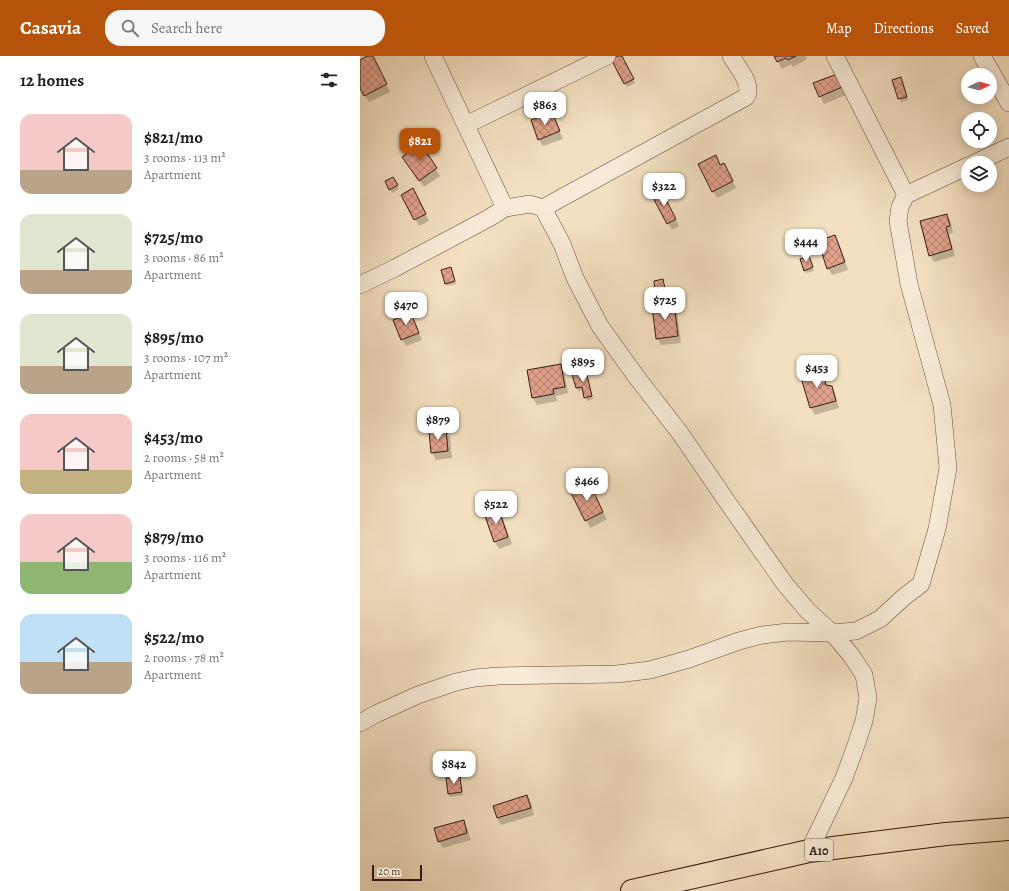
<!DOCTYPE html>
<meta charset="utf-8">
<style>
body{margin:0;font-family:Alegreya,serif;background:#f6f6f6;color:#222;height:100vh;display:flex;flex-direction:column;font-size:15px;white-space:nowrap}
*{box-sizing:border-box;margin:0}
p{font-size:13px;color:#767676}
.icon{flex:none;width:22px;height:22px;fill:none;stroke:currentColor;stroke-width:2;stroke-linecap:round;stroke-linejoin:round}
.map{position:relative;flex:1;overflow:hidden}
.sheet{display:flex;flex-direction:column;background:#fff;width:360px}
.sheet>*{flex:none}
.needle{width:26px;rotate:84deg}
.controls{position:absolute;left:601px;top:12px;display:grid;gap:8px}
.controls a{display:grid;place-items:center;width:36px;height:36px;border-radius:50%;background:#fff;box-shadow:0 2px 10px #0003;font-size:20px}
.scale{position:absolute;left:12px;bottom:10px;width:50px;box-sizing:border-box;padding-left:4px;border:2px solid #371b10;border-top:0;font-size:11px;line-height:14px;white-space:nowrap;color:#371b10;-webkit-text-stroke:3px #f7ebd7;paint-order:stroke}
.price{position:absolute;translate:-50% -34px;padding:0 9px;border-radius:8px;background:#fff;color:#222;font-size:13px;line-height:26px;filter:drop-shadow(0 1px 2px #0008)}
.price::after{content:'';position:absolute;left:50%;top:24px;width:12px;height:9px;margin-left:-6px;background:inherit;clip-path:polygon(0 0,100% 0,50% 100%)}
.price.active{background:#b45309;color:#fff}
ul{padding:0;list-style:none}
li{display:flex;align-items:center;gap:12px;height:100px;padding:0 20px}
li span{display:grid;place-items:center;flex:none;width:112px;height:80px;border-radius:12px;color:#555}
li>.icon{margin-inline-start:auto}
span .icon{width:48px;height:48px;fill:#fffc;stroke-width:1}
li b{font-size:17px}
h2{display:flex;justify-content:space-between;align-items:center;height:48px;padding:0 20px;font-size:17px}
header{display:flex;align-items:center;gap:24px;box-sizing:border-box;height:56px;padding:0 20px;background:#b45309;color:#fff}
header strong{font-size:19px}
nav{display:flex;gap:22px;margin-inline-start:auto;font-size:14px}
.search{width:280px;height:36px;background:#f6f6f6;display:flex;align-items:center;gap:10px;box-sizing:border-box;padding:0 14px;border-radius:16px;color:#767676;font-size:15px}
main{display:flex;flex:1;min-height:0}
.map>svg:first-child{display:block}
.shadow{fill:#0003}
.building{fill:url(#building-cross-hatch);stroke:#371b10}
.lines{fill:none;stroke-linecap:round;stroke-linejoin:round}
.minor-casing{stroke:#664c3c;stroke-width:18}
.primary-casing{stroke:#371b10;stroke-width:24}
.minor{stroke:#f7ebd7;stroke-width:17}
.primary{stroke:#f3e0c1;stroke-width:22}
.labels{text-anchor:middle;stroke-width:3;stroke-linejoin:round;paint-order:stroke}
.shield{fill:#f7ebd7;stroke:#71594c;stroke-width:1}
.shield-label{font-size:13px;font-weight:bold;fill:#371b10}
</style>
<header>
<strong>Casavia</strong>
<div class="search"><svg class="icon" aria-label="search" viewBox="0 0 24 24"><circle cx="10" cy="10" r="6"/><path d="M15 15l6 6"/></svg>Search here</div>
<nav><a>Map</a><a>Directions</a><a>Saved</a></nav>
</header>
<main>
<section class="sheet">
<h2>12 homes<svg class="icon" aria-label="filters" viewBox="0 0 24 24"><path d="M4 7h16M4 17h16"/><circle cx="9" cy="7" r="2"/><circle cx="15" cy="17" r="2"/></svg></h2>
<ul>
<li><span style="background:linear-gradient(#f6c9c9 70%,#b9a48a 0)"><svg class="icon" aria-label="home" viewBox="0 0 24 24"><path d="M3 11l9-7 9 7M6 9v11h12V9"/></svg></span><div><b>$821/mo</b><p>3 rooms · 113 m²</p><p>Apartment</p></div></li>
<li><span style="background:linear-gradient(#dfe7d0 70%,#b9a48a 0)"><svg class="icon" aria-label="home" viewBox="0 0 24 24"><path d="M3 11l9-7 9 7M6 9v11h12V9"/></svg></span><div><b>$725/mo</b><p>3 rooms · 86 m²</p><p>Apartment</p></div></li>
<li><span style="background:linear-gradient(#dfe7d0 65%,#b9a48a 0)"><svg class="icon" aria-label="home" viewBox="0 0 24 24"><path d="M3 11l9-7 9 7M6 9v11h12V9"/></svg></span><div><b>$895/mo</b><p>3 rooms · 107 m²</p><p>Apartment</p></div></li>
<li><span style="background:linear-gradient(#f6c9c9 70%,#c2b280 0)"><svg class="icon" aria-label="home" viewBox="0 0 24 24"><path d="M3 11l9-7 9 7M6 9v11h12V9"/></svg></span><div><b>$453/mo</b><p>2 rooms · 58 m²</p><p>Apartment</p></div></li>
<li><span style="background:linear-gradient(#f6c9c9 60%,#8fb573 0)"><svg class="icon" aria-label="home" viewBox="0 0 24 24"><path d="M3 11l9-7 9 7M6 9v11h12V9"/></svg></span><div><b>$879/mo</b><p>3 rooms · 116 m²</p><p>Apartment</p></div></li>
<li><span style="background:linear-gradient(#bfe0f5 60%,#b9a48a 0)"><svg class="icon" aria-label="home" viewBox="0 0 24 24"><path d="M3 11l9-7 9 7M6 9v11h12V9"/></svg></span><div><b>$522/mo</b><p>2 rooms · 78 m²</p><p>Apartment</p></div></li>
</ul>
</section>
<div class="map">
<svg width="649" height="835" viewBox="0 0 649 835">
<defs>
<pattern id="building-cross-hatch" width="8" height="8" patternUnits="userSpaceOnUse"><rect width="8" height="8" fill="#e1a28c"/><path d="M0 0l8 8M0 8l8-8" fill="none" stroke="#b78371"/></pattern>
</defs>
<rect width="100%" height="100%" fill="#f3e0c1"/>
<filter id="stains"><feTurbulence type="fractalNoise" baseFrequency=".005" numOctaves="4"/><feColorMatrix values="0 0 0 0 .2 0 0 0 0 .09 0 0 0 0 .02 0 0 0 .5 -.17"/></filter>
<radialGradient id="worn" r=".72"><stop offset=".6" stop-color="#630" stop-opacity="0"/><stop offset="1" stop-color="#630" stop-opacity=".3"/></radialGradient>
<g class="shadow">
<polygon points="10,0 12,0 30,36 9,46 0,30 0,5"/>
<polygon points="258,0 261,0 275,27 267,31 252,3"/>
<polygon points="415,0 445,0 447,3 433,11 431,8 422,13"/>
<polygon points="476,19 486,39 464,48 455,28"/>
<polygon points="541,22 548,44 541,46 533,24"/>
<polygon points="192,57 203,83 183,90 179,83"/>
<polygon points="60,89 80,120 64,131 48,108"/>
<polygon points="355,100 361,110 368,115 376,132 357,142 353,135"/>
<polygon points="33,122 39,133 32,137 26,126"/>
<polygon points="57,141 69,165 59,170 55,163"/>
<polygon points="304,142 319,170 312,174 308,167"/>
<polygon points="586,159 591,166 593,177 589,178 595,200 574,206 570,199"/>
<polygon points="475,180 479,187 488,214 472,219 468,212"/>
<polygon points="450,205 454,215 446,217 445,214"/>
<polygon points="90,212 96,228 87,230 86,227"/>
<polygon points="303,225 306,236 298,237 296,234"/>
<polygon points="313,248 317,255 321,287 301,289 297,282"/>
<polygon points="51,258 62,284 46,290 42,283"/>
<polygon points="200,309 204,316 208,337 196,340 197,345 177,349 173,342 168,315"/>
<polygon points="461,314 465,321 467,331 471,331 475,338 479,352 455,359 451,352 442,319"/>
<polygon points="213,319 227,320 233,343 227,345 223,334 218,335"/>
<polygon points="86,374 90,381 92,402 76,404 72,397"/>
<polygon points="233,436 247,463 230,472 213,437"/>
<polygon points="138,453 142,460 152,488 139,493 135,486"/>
<polygon points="99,722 101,725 103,739 90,741 89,737"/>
<polygon points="167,740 171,747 174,759 141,769 137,762"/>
<polygon points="103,765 107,772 111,784 83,792 79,785"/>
</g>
<g class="building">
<polygon points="7,0 13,0 27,28 4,40 0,32 0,4"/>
<polygon points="256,0 262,0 274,23 264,28 251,3"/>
<polygon points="414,0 436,0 428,4 426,2 417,6"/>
<polygon points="477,18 482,31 459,41 453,27"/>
<polygon points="541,21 547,41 538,43 532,24"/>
<polygon points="192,56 200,75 178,84 171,64"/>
<polygon points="61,88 77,112 59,125 42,101"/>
<polygon points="356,99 360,109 364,107 373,125 352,136 338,108"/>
<polygon points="33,121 38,129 29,134 25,125"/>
<polygon points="53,132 66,158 54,164 41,139"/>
<polygon points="301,134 316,163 307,168 291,138"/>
<polygon points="587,158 590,170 586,171 592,193 569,200 560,165"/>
<polygon points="475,179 485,206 467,213 458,185"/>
<polygon points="449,200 453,211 444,215 440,203"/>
<polygon points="91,211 95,225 85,228 81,214"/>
<polygon points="303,223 305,233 295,235 294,225"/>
<polygon points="314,247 318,280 296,283 292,250"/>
<polygon points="51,257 59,277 41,284 33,264"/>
<polygon points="201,308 205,331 193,333 194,338 172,342 167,314"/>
<polygon points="461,313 466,329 472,330 476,345 450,352 440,318"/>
<polygon points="226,315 232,340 224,342 222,331 216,332 212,318"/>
<polygon points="86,373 88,395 71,397 69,375"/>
<polygon points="230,428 243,456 225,465 211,437"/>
<polygon points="138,451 148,481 134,486 124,457"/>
<polygon points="100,721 102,736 88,738 86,722"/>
<polygon points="167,739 171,752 137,762 133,750"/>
<polygon points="104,764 107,777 78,786 74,772"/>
</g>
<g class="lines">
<g class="minor-casing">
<g id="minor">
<polyline points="73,0 145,152"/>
<polyline points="475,0 546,139"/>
<polyline points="622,0 649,47"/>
<polyline points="106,69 247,0"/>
<polyline points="615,107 649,91"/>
<path d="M 183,152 L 386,41 C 394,29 377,11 371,0"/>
<polyline points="0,229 35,212 129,162 145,152 170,148 183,152 202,188 215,222 240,270 275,319 320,377 370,450 425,528 447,554 472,577 491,599 504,619 508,642 504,665 495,692 484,722 449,795"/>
<polyline points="0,667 16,658 58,639 96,626 115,622 138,620 257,618 290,614 329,603 379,585 402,579 428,576 472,577 496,575 520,563 544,541 561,528 577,473 588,412 582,349 549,228 538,165 540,151 546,139 608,110"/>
</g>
</g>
<g class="primary-casing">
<polyline id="primary" points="272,835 449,795 586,778 649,773"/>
</g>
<use href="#minor" class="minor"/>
<use href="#primary" class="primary"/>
</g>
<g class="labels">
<rect class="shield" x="445" y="783" width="28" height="22" rx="3"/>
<g class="shield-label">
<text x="459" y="799">A10</text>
</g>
</g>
<rect width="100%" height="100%" filter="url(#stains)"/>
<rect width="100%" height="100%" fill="url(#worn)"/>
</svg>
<div class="controls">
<a><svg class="needle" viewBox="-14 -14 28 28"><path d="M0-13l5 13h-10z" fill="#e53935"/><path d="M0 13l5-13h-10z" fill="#767676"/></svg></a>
<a><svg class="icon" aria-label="locate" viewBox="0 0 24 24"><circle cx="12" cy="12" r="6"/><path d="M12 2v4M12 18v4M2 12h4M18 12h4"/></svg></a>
<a><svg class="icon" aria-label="layers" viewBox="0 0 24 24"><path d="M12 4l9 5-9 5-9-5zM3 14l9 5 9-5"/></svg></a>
</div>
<div class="scale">20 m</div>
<b class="price" style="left:185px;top:70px">$863</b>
<b class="price active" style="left:60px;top:106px">$821</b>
<b class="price" style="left:304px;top:151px">$322</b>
<b class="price" style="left:446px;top:207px">$444</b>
<b class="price" style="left:305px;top:265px">$725</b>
<b class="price" style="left:46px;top:270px">$470</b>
<b class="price" style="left:223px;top:327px">$895</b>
<b class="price" style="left:457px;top:333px">$453</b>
<b class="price" style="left:78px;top:385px">$879</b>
<b class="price" style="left:227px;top:446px">$466</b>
<b class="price" style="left:136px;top:469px">$522</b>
<b class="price" style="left:94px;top:729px">$842</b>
</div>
</main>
